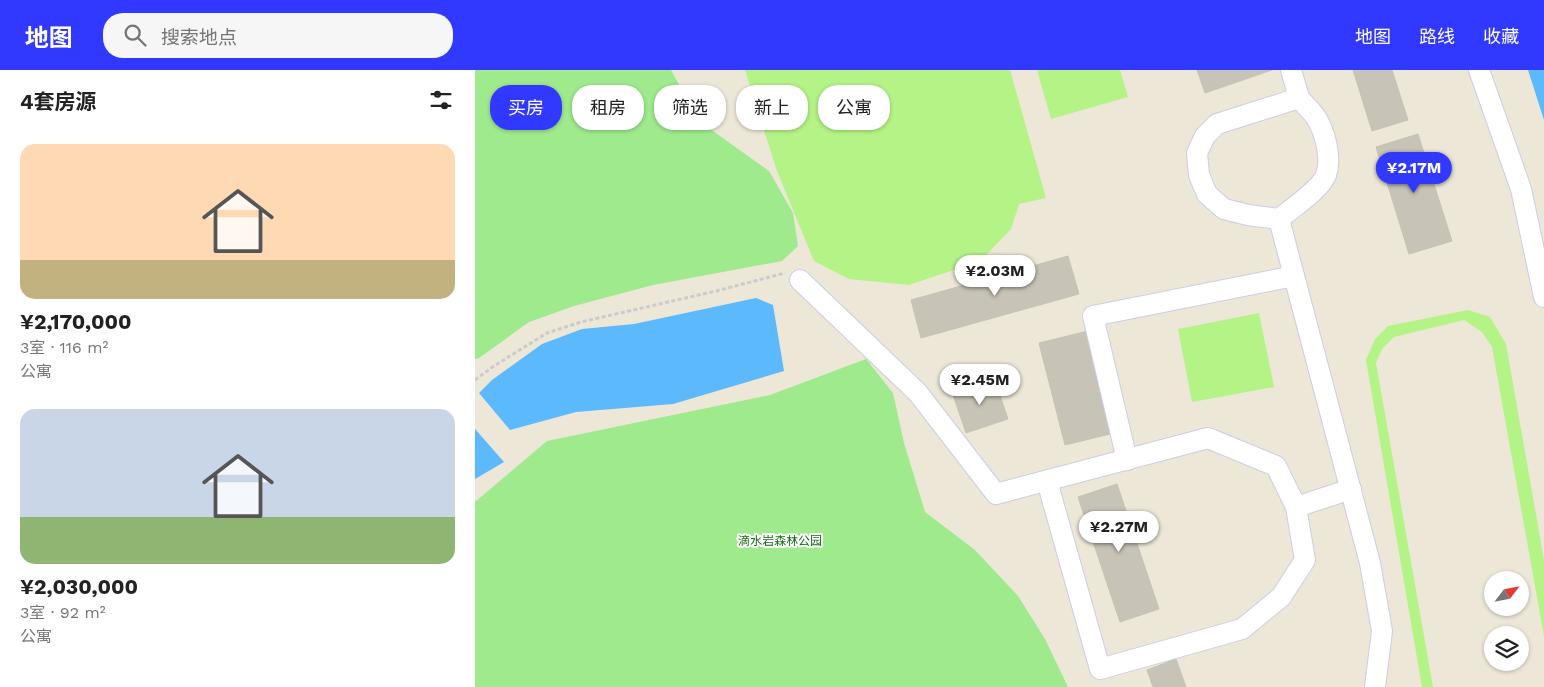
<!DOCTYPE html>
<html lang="zh">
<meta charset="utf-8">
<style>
body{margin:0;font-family:"Work Sans","Noto Sans SC",sans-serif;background:#f6f6f6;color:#222;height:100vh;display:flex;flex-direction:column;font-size:19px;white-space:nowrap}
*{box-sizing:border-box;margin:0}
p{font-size:16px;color:#767676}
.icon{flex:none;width:28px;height:28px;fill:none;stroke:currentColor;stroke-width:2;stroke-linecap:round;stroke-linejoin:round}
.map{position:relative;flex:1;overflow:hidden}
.sheet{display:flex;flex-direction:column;background:#fff;width:475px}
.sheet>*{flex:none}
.guide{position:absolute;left:15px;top:15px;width:475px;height:45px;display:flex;gap:10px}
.needle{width:32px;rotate:58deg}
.tools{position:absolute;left:1009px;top:501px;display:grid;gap:10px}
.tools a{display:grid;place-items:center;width:45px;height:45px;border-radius:50%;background:#fff;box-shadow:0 1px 4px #0004;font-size:25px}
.price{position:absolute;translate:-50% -42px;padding:0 11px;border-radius:18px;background:#fff;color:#222;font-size:16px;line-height:32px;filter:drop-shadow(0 1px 2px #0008)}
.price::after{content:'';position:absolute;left:50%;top:30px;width:15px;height:11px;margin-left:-8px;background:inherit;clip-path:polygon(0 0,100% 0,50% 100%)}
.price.on{background:#3138ff;color:#fff}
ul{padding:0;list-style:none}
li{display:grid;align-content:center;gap:10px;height:265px;padding:0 20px}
li span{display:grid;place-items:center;height:155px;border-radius:15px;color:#555}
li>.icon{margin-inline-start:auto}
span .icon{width:90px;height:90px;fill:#fffc;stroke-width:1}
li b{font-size:21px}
h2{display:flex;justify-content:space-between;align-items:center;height:60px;padding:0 20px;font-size:21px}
.tag{padding:0 18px;border-radius:20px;background:#fff;box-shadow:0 1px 4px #0004;font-size:18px;line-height:45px}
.tag.on{background:#3138ff;color:#fff}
header{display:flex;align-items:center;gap:30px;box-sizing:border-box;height:70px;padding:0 25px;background:#3138ff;color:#fff}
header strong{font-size:24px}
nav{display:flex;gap:28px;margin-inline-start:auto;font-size:18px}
.search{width:350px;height:45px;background:#f6f6f6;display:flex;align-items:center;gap:12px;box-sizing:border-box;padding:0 18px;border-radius:20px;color:#767676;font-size:19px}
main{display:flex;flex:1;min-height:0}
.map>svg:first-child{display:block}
.green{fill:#9eea8c}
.pitch{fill:#b4f386}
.water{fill:#5cb9fc}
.building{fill:#c7c3b7;stroke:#c7c3b1}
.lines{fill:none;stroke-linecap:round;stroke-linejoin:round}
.minor-casing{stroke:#cccde3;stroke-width:22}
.path{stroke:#cbcbcb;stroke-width:3;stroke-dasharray:4 2.5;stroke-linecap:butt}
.minor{stroke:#fff;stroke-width:20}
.labels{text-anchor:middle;stroke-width:4;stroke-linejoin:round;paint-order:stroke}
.park-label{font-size:12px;fill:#166b11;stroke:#fff}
</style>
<header>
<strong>地图</strong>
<div class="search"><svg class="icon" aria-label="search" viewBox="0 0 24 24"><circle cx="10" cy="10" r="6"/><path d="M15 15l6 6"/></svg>搜索地点</div>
<nav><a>地图</a><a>路线</a><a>收藏</a></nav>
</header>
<main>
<section class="sheet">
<h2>4套房源<svg class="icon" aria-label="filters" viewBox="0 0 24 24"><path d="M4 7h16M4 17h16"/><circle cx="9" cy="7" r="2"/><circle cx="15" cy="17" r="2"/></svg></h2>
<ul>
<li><span style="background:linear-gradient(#ffd9b3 75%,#c2b280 0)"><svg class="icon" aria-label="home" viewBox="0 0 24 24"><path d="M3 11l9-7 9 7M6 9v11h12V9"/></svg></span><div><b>¥2,170,000</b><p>3室 · 116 m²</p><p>公寓</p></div></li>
<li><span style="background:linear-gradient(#c9d6e8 70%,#8fb573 0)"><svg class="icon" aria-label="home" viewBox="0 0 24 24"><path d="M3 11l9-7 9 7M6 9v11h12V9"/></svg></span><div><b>¥2,030,000</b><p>3室 · 92 m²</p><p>公寓</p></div></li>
</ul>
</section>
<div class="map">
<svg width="1069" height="617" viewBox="0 0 1069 617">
<rect width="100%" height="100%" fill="#ece7d7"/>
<g class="green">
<polygon points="0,0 196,0 224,51 294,101 318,143 323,176 307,191 178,215 99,236 54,252 4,288 0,289"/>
<polygon points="391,289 418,323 429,373 450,442 500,480 543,526 570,569 593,617 0,617 0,432 72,371 295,325"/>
</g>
<g class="pitch">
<polygon points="270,0 535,0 571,128 544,134 536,159 505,191 434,215 374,209 339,191 302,101"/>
<polygon points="562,0 645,0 653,27 576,49"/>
<polygon points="993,240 1015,247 1031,274 1069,490 1069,566 1017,277 1007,262 989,250 919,267 907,279 901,293 958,617 947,617 891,290 900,269 913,256"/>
<polygon points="784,243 799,317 717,332 703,259"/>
</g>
<g class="water">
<polygon points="1053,0 1069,0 1069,50"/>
<polygon points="281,228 298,235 309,301 198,334 101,342 35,360 4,323 17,310 67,274 107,259 159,254"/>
<polygon points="0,359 29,392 0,409"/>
</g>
<g class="building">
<polygon points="722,0 797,0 730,23"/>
<polygon points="878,0 917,0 933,50 897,61"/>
<polygon points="943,64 977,171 934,184 901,77"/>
<polygon points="593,186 604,224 446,268 436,230"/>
<polygon points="621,259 647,361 590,375 564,273"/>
<polygon points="519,308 533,349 491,363 477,322"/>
<polygon points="642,414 684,539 645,552 603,427"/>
<polygon points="701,589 711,617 678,617 672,600"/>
</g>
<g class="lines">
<g class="minor-casing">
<g id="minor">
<polyline points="816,0 824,28"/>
<polyline points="1004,0 1046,119 1069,227"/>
<path d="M 824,28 C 830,35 837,41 842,49 C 850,63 857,88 851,105 C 846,119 816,139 804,149 L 773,145 L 749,139 L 732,124 L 724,105 L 722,83 L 730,66 L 742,54 Z"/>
<polyline points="804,149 895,493 907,561 900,617"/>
<polyline points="325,210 443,323 521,424 733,368 801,396 821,437 876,419"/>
<polyline points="652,390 618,246 819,206"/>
<polyline points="572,411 625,599 767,559 806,527 830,490 821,437"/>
</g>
</g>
<polyline class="path" points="0,310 19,296 72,263 106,252 241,221 310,203"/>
<use href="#minor" class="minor"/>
</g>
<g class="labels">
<g class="park-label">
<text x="305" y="475">滴水岩森林公园</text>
</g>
</g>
</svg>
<div class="tools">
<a><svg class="needle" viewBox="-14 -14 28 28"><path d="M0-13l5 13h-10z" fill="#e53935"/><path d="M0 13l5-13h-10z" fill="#767676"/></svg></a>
<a><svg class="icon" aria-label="layers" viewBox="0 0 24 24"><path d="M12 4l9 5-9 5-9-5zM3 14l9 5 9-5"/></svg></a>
</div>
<b class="price on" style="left:939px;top:124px">¥2.17M</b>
<b class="price" style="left:520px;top:227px">¥2.03M</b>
<b class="price" style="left:505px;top:336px">¥2.45M</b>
<b class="price" style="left:644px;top:483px">¥2.27M</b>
<div class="guide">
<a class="tag on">买房</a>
<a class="tag">租房</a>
<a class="tag">筛选</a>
<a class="tag">新上</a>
<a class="tag">公寓</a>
</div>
</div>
</main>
